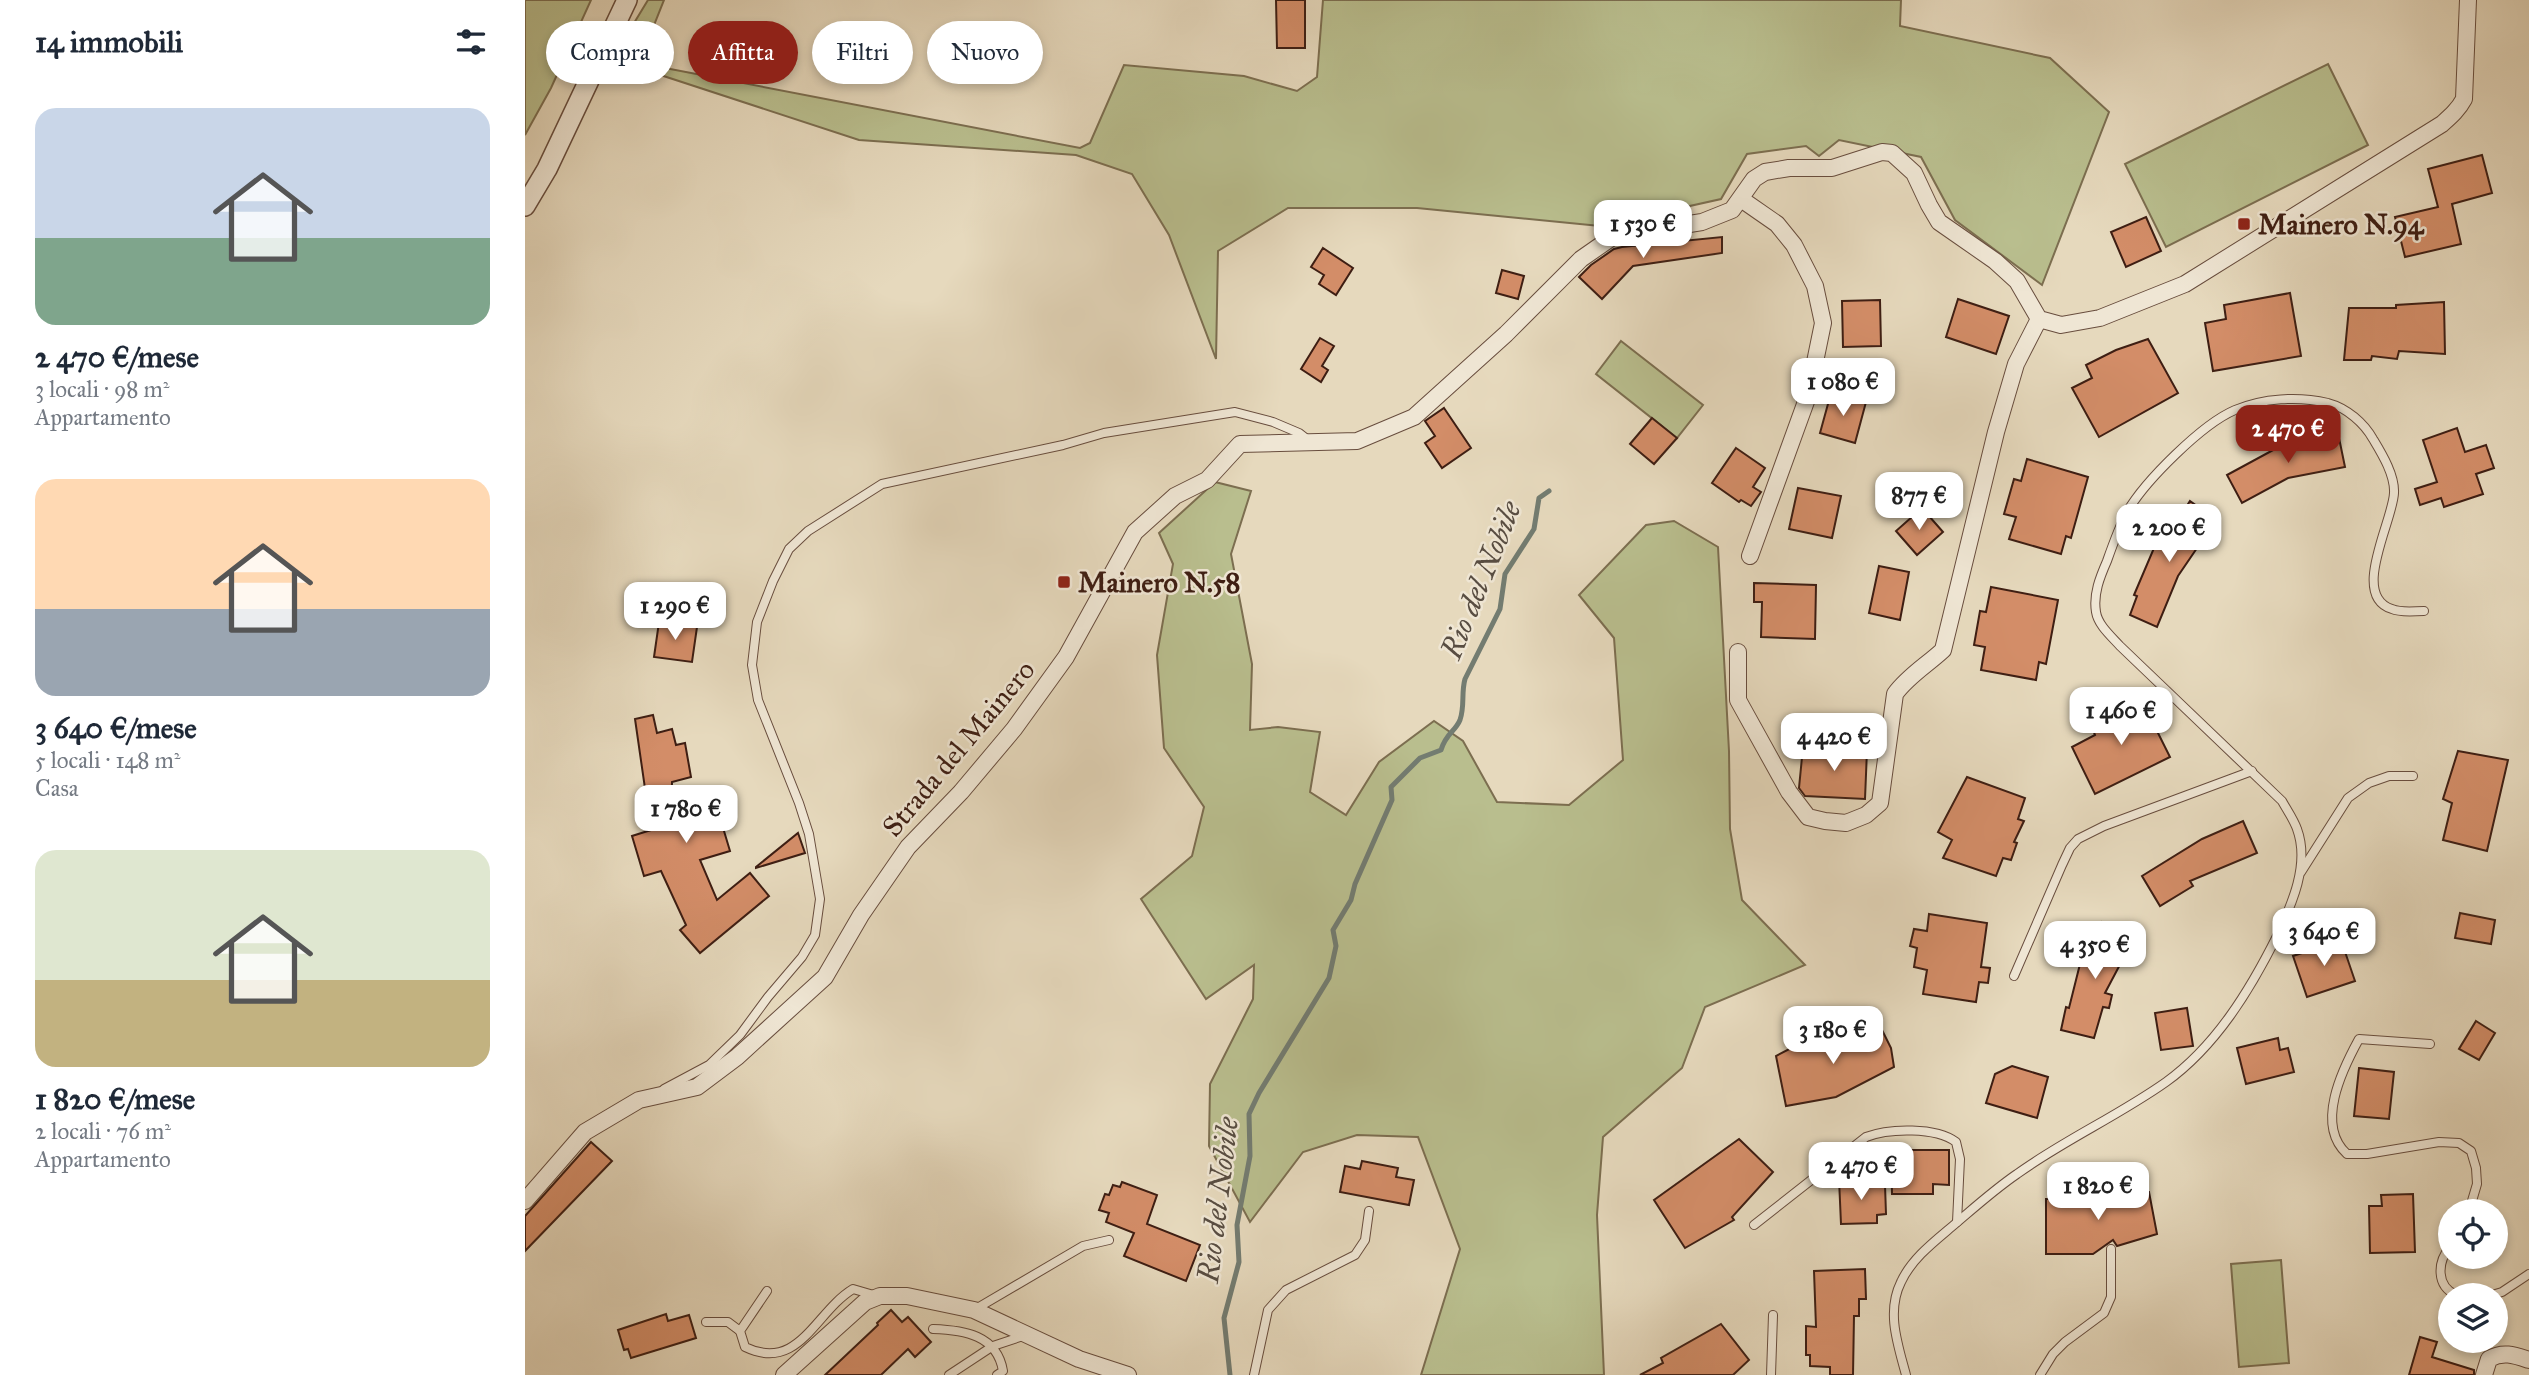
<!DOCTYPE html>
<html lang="it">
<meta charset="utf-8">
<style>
body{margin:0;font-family:"IM FELL Great Primer",serif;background:#f2f2f3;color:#1f2937;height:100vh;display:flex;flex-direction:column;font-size:26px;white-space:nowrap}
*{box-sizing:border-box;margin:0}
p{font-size:23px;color:#747a83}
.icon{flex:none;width:38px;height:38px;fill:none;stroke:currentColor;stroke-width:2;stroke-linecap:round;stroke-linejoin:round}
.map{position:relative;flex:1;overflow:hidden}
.side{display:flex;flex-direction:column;background:#fff;width:525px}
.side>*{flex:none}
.guide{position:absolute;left:21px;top:21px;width:665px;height:63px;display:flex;gap:14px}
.tools{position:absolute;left:1913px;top:1199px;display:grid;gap:14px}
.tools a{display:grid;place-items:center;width:70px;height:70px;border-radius:50%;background:#fff;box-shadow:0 4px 10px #0003;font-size:35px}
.price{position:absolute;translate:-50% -60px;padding:0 16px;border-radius:14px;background:#fff;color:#222;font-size:23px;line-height:46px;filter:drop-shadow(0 2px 4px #0008)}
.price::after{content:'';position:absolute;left:50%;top:42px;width:21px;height:16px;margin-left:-10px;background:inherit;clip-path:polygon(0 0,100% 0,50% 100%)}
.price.selected{background:#8f2418;color:#fff}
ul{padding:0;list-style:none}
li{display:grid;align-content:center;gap:14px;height:371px;padding:0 35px}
li span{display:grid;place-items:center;height:217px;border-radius:21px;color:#555}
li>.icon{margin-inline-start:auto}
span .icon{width:126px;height:126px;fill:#fffc;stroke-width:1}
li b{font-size:30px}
h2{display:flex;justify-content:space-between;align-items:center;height:84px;padding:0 35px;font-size:30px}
.chip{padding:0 24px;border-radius:32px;background:#fff;box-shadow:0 4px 10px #0003;font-size:24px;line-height:63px}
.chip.selected{background:#8f2418;color:#fff}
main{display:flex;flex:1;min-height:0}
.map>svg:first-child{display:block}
.green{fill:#b9be8e;stroke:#7c6e50;stroke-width:2}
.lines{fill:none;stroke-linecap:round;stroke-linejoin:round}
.stream{stroke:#737c71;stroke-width:5}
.building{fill:#d38d68;stroke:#3e1e13;stroke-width:2}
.service-casing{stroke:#684d3e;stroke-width:10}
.minor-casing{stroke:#684d3e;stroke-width:18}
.tertiary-casing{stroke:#684d3e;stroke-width:22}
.service{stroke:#efe6d4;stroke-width:8}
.minor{stroke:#efe6d4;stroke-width:16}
.tertiary{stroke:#efe6d4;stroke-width:19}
.poi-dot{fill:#8f2418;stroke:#efe6d4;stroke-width:2.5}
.labels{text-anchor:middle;stroke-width:5;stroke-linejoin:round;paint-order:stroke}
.poi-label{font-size:28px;font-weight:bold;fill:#3e1e13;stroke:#efe6d4;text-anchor:start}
.street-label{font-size:28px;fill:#3e1e13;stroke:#efe6d4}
.water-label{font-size:30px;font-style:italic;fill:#584d42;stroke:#efe6d4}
</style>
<main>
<section class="side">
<h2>14 immobili<svg class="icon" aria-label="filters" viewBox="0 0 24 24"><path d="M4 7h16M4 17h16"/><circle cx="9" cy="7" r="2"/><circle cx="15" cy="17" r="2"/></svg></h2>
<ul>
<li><span style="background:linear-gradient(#c9d6e8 60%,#7fa58c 0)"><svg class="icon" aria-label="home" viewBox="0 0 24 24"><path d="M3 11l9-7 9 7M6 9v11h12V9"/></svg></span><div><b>2 470 €/mese</b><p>3 locali · 98 m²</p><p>Appartamento</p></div></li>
<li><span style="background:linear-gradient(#ffd9b3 60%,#9aa5b1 0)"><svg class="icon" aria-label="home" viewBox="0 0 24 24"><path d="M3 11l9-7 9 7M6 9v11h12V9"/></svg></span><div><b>3 640 €/mese</b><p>5 locali · 148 m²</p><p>Casa</p></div></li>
<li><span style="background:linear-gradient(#dfe7d0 60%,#c2b280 0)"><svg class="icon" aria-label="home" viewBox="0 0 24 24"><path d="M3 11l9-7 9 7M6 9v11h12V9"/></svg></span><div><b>1 820 €/mese</b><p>2 locali · 76 m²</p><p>Appartamento</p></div></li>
</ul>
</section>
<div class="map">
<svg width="2004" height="1375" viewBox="0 0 2004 1375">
<rect width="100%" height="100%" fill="#e6d9bd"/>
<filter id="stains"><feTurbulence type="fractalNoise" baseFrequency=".00286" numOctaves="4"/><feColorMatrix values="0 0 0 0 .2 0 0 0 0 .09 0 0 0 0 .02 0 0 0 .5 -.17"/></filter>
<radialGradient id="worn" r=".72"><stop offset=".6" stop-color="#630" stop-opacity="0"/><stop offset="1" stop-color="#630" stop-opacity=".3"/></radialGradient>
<g class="green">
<polygon points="0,0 66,0 26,88 0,135"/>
<polygon points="123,0 139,0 114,63 555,148 565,143 599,65 719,76 772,91 792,77 798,0 1376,0 1375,26 1525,58 1584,112 1517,285 1430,220 1396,157 1314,140 1294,156 1281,146 1222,154 1196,199 1075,226 892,208 763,208 693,251 691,359 644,235 607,174 551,155 334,140 111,67 89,56"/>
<polygon points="1803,64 1843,145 1641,247 1600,164"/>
<polygon points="1096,341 1178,405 1152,438 1071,374"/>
<polygon points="690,482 726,491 706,554 727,664 725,730 753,727 795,732 785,792 821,815 854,762 909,721 938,741 972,802 1044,805 1098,760 1089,638 1054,595 1121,525 1149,521 1193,547 1204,751 1205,829 1217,900 1280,965 1180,1007 1157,1068 1078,1137 1072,1215 1079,1375 896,1375 935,1249 893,1137 832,1135 778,1152 725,1222 684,1146 685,1084 728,999 729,965 681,999 616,899 667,856 679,807 639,748 632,655 648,564 634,533"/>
<polygon points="1756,1260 1764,1363 1714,1367 1706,1264"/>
</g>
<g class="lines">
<path class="stream" d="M 705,1375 L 699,1318 L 714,1262 L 712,1225 L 725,1156 L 724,1114 L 734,1093 L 804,978 L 811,946 L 808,930 L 826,900 L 830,884 L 867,800 L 866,787 L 895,758 L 916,750 C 921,733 930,732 935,720 C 940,706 936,693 940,679 L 975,609 L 980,574 L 1009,529 L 1014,498 L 1024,491"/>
</g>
<g class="building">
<polygon points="751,0 780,0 780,48 752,48"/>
<polygon points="1957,155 1967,193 1927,204 1936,244 1880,257 1870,217 1913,207 1903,169"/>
<polygon points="1621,217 1636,251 1601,267 1586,232"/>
<polygon points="1197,237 1197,253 1108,266 1077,299 1054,277 1066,265 1089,249 1097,247"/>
<polygon points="798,248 828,268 811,295 794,284 799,275 786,267"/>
<polygon points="977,270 999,276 993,299 971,293"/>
<polygon points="1765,293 1776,356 1688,371 1680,323 1701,319 1699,305"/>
<polygon points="1433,299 1484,316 1471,354 1421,337"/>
<polygon points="1355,300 1356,346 1318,347 1317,301"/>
<polygon points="1919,302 1920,354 1874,351 1872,359 1847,356 1846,360 1819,360 1824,308 1871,308 1871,305"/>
<polygon points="795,338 809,346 797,366 803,370 796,382 776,369"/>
<polygon points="1623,339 1653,393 1574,437 1547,388 1567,378 1561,365 1591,350"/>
<polygon points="1306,393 1341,402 1330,443 1295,433"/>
<polygon points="919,408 946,448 917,468 900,443 910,436 900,421"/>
<polygon points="1127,418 1152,438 1129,464 1105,444"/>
<polygon points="1932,428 1940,452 1961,445 1969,468 1951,474 1958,494 1919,507 1916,498 1895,505 1890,489 1912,482 1898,440"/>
<polygon points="1813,433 1820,467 1763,478 1717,503 1702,475 1761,443"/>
<polygon points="1211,448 1240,468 1228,487 1236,492 1226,506 1216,500 1214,502 1187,483"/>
<polygon points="1502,459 1563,477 1546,538 1541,536 1536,554 1484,539 1491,517 1479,514 1489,479 1496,481"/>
<polygon points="1273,488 1316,496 1307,538 1264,529"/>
<polygon points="1665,501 1679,511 1675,516 1687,526 1653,576 1632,627 1605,615 1612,596 1609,595 1629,548 1650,520 1652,521"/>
<polygon points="1397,508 1418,532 1392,555 1371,531"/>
<polygon points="1354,566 1384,572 1375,620 1344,613"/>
<polygon points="1229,583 1291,585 1290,639 1236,637 1237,602 1229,602"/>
<polygon points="1466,587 1533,600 1521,664 1514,662 1511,680 1456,670 1460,647 1449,645 1455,611 1461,612"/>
<polygon points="134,622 172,627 167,662 129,657"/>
<polygon points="1624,702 1636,727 1631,729 1645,757 1570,794 1547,747 1570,735 1566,725 1598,709 1600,713"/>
<polygon points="128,715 132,733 147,729 151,745 160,743 166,777 147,782 146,825 193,811 205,851 175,860 192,900 225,873 244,896 175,953 155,930 161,925 136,871 119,876 107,836 126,830 110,719"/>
<polygon points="1278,747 1342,750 1340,799 1280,796 1274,788"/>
<polygon points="1933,751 1983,760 1962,851 1918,840 1927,803 1918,799"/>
<polygon points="1442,777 1500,798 1493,819 1499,821 1489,842 1492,843 1486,860 1478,858 1471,876 1418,858 1427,840 1413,832"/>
<polygon points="1718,821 1732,853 1665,881 1668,886 1635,906 1617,876 1677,839"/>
<polygon points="273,833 280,853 231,868 231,867"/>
<polygon points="1935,913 1970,920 1966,944 1930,938"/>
<polygon points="1404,914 1462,923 1456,967 1465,968 1463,983 1454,982 1451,1002 1398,994 1402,970 1389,967 1392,948 1385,946 1389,929 1402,931"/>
<polygon points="1577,922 1608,940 1580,993 1587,995 1584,1008 1578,1007 1569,1038 1536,1030 1541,1007 1544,1008 1555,964 1553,963"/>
<polygon points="1816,940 1830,981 1782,997 1768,956"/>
<polygon points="1662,1008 1668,1046 1636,1050 1630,1013"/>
<polygon points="1951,1021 1970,1033 1954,1060 1934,1049"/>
<polygon points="1355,1026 1366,1048 1369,1067 1311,1097 1261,1106 1251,1056 1274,1044 1313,1035 1326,1036"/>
<polygon points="1753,1038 1755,1050 1763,1048 1769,1072 1721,1084 1712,1048"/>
<polygon points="1487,1066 1523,1077 1512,1118 1461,1103 1470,1074"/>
<polygon points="1834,1068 1869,1072 1864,1119 1829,1116"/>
<polygon points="1214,1139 1248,1172 1207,1217 1209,1220 1160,1248 1129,1200"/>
<polygon points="66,1142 87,1161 0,1251 0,1216"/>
<polygon points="1366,1150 1424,1150 1424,1185 1408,1184 1408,1194 1367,1194"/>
<polygon points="837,1161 873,1168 871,1177 889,1180 884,1205 815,1192 820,1166 835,1169"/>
<polygon points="1328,1178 1329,1186 1360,1185 1361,1214 1352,1215 1352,1223 1316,1224 1314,1179"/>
<polygon points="597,1182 632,1195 622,1224 675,1245 661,1281 599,1256 609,1233 581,1222 584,1213 574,1210 580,1194 584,1195 588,1185 595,1187"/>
<polygon points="1587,1191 1600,1193 1624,1192 1632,1234 1592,1246 1588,1240 1568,1254 1521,1254 1521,1199 1557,1199 1563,1195 1575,1195"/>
<polygon points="1888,1194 1890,1252 1845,1253 1844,1206 1857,1206 1856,1195"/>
<polygon points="1340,1269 1341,1299 1334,1299 1334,1316 1329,1316 1328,1375 1305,1375 1305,1367 1285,1366 1285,1355 1281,1355 1281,1326 1291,1327 1289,1271"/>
<polygon points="366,1310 377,1322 383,1317 406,1342 390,1357 383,1349 356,1375 300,1375 353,1325 352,1323"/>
<polygon points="141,1314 143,1321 164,1315 171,1338 106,1358 103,1349 99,1350 93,1330"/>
<polygon points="1196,1324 1224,1360 1208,1375 1115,1375 1138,1363 1136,1358"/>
<polygon points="1895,1337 1912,1342 1907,1357 1949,1370 1949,1375 1884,1375"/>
</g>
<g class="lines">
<g class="service-casing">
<g id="service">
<polyline points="1776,872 1823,798 1844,783 1864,776 1888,776"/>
<polyline points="1489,976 1537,865 1545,848 1553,839 1579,826 1727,771"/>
<path d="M 1905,1044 L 1834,1039 C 1817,1070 1790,1125 1822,1154 L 1842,1154 L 1914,1142 L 1934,1143 L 1946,1151 L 1951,1168 L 1952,1184 L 1944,1211"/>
<polyline points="139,1089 184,1065 215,1035 243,997 277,957 290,935 295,899 284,834 274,803 233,700 227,665 232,622 248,581 264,549 283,531 357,484 538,445 579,433 710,412 748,422 774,433 783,440"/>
<path d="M 1229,1225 L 1341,1137 C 1364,1128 1411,1127 1431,1142 L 1435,1159 L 1432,1222"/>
<path d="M 1925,1247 C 1912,1262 1911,1286 1931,1295"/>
<path d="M 242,1291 L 215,1331 L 220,1347 C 274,1373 290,1312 328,1289 L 352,1296"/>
<polyline points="1967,1295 1977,1292 2004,1274"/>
<polyline points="449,1310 558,1246 584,1240"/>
<polyline points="181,1322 203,1322 215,1331"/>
<path d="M 408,1329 C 439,1330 472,1335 478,1371 L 472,1375"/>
<polyline points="424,1375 468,1346 501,1335"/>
<polyline points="729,1375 743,1310 761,1290 830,1255 840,1240 844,1211"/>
<polyline points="1246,1375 1248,1315"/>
<path d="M 1381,1375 C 1373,1345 1361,1312 1376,1282 C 1387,1258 1410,1241 1430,1224 C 1450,1207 1470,1189 1492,1174 C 1539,1140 1593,1116 1641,1082 C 1691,1046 1725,990 1752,936 C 1767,904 1785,864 1772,829 C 1769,820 1762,810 1757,801 L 1595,646 C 1586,636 1573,625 1571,612 C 1568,594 1575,577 1582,561 C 1588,544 1594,527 1602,512 C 1620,481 1677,424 1710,410 C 1738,398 1773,396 1803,403 C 1822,408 1839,423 1848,439 C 1857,454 1870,475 1869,493 C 1868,521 1825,596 1867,609 C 1876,613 1889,611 1899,611"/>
<polyline points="1515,1375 1528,1354 1540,1342 1579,1313 1586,1297 1586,1249"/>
</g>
</g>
<g class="minor-casing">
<g id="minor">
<polyline points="1216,199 1252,224 1269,245 1290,286 1298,323 1283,396 1225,556"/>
<path d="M 1213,652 L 1213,700 L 1264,792 L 1283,817 L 1300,821 L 1321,823 L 1341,815 L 1355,803 L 1370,694 C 1383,676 1402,665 1418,650 L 1471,432 L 1491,364 L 1514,319"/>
<path d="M 0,1201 L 60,1132 L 114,1100 L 172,1087 L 212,1057 L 300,977 L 336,915 L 383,847 L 436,792 L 489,729 L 541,657 L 610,532 L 650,496 L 682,480 L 715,444 L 832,441 L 889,417 L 981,334 L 1056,259 L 1089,236 L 1177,222 L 1207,210 L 1229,179 L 1240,172 L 1264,168 L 1307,168 L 1357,152 L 1367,153 L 1389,173 L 1404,205 L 1414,222 L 1470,261 L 1492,281 L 1514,319 L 1536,325 L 1575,318 L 1660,284 L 1917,124 C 1926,116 1933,110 1939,99 L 1943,0"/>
<polyline points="259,1375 340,1302 355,1296 382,1296 449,1310 554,1359 603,1375"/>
<path d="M 1959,1375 L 1964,1359 C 1978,1351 1989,1355 2004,1360"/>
</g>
</g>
<g class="tertiary-casing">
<polyline id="tertiary" points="0,206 22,169 102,0"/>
</g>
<use href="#service" class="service"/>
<use href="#minor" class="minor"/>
<use href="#tertiary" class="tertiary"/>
</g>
<g class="poi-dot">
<rect x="1712" y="217" width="14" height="14" rx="3.5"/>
<rect x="532" y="575" width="14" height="14" rx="3.5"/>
</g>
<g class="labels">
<g class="poi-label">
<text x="1733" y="234">Mainero N.94</text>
<text x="553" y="592">Mainero N.58</text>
</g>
<g class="street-label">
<text transform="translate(433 748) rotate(-50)" y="10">Strada del Mainero</text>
</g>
<g class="water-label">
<text transform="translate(956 580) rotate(-68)" y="10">Rio del Nobile</text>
<text transform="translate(693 1200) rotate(-83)" y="10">Rio del Nobile</text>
</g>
</g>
<rect width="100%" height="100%" filter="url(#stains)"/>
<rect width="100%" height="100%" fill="url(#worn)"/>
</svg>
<div class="tools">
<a><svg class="icon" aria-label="locate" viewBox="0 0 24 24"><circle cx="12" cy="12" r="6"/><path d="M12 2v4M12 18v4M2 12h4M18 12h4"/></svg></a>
<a><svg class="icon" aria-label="layers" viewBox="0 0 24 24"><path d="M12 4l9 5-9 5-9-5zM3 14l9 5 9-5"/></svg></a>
</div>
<b class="price" style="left:1118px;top:260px">1 530 €</b>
<b class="price" style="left:1318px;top:418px">1 080 €</b>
<b class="price selected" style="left:1763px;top:465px">2 470 €</b>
<b class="price" style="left:1394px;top:532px">877 €</b>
<b class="price" style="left:1644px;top:564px">2 200 €</b>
<b class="price" style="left:150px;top:642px">1 290 €</b>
<b class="price" style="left:1596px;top:747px">1 460 €</b>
<b class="price" style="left:1309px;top:773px">4 420 €</b>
<b class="price" style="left:161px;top:845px">1 780 €</b>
<b class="price" style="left:1799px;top:968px">3 640 €</b>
<b class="price" style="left:1570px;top:981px">4 350 €</b>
<b class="price" style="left:1308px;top:1066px">3 180 €</b>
<b class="price" style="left:1336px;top:1202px">2 470 €</b>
<b class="price" style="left:1573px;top:1222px">1 820 €</b>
<div class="guide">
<a class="chip">Compra</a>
<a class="chip selected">Affitta</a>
<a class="chip">Filtri</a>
<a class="chip">Nuovo</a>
</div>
</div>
</main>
